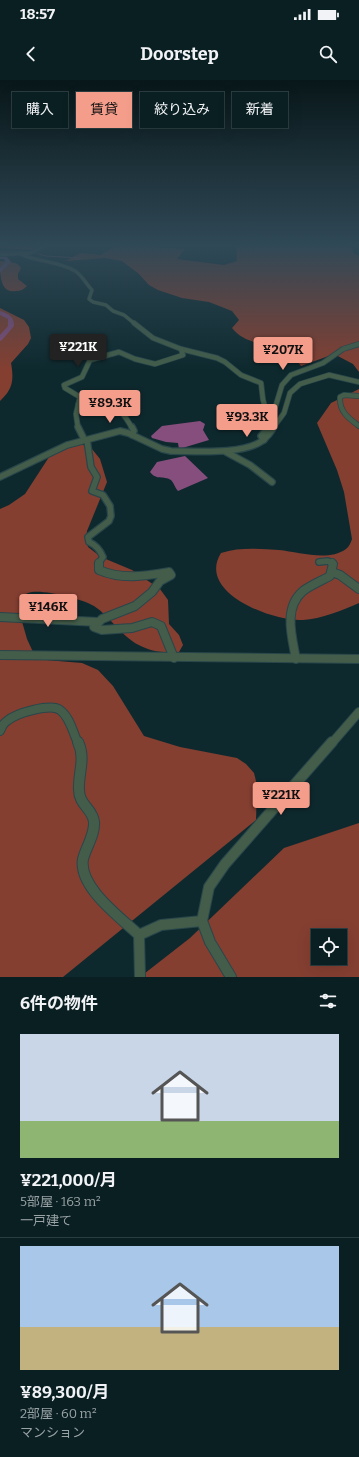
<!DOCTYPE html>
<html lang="ja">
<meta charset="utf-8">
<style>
body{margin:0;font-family:Bitter,"Noto Sans JP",serif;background:#182c2f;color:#f1f3f6;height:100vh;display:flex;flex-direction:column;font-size:15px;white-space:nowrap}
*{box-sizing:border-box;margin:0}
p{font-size:13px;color:#99a2a5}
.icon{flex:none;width:22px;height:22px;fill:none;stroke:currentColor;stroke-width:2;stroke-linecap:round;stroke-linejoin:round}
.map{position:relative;height:897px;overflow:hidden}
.drawer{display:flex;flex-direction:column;background:#0a1f22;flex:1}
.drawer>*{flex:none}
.top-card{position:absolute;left:12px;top:12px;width:335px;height:36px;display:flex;gap:8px}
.controls{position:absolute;left:311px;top:849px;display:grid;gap:8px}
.controls a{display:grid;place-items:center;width:36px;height:36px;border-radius:0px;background:#0a1f22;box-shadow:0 4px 16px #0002,0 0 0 1px #2a3d40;font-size:20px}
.price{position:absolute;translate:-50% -34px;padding:0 9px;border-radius:4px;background:#f49d8b;color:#111;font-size:13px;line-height:26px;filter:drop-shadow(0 1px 2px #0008)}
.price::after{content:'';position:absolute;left:50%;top:24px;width:12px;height:9px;margin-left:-6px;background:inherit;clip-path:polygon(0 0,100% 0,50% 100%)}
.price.current{background:#222;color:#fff}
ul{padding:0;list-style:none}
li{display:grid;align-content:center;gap:8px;height:212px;padding:0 20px}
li+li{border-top:1px solid #2a3d40}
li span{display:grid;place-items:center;height:124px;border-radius:0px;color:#555}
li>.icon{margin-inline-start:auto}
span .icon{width:72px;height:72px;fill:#fffc;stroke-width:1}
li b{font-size:17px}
h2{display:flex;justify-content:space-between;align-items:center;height:48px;padding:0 20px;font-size:17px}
.tag{padding:0 14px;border-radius:0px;background:#0a1f22;box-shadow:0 4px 16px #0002,0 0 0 1px #2a3d40;font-size:14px;line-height:36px}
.tag.current{background:#f49d8b;color:#111}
.status{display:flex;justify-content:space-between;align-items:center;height:28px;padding:0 20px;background:#0a1f22;direction:ltr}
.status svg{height:11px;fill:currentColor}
header{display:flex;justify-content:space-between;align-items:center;height:52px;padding:0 20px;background:#0a1f22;font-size:18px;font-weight:700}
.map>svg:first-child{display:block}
.forest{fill:#843f31;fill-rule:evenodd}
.water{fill:#854e7d}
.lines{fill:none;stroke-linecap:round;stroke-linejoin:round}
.stream{stroke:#854e7d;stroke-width:1}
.river{fill:#854e7d;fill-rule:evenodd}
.minor-far4-casing{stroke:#29464b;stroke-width:4}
.minor-far3-casing{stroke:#29464b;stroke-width:6}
.minor-far2-casing{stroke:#29464b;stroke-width:8}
.minor-far1-casing{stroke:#29464b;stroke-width:10}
.minor-casing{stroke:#29464b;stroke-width:12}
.minor-far4{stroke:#435d4a;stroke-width:3}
.minor-far3{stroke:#435d4a;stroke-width:4.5}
.minor-far2{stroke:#435d4a;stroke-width:5.5}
.minor-far1{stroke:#435d4a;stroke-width:8}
.minor{stroke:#435d4a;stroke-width:10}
</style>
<div class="status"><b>18:57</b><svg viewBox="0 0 49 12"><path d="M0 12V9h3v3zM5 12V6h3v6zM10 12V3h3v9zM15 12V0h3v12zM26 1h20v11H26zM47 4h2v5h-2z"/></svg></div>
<header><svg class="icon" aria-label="back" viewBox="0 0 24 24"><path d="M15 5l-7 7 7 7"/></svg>Doorstep<svg class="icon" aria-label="search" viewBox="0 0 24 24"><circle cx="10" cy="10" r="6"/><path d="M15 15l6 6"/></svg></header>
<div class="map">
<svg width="359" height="897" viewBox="0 0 359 897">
<rect width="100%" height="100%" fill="#0e292e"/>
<g class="forest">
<polygon points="0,164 63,164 47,165 39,170 12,169 0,167"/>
<path d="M 117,164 L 159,164 L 157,167 L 185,169 L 177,179 L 224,185 L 237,181 L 236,164 L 339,164 L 353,168 L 353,173 L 359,176 L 359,292 L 353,284 L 334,274 L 301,286 C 297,281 292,273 286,270 C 268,263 245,265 232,248 L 239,240 L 232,231 L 209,222 L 182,218 L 158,210 L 149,205 L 139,194 L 122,181 L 105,178 L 66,181 L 80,173 L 101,175 Z"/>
<path d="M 0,181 C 7,182 18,181 21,188 L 18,194 L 18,199 L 27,206 C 24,209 21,211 16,211 C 0,214 0,194 0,181 Z"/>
<path d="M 0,228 L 24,240 L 29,247 L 31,258 L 28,264 L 11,283 C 14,300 13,309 0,321 Z"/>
<path d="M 359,309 L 359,523 C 343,530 321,539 303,540 C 274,542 196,513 221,473 C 240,467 260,469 279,470 C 299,472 328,482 346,469 C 349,467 351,462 352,459 L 344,412 L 337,390 L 317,343 L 331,323 Z"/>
<path d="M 71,364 L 81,364 L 92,369 L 100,379 L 107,402 L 87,451 L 86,459 L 88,467 L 101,477 L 132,490 L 160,509 L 168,520 L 169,544 L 179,555 L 183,565 L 179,572 C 168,573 153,572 143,567 C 123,559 111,537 94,526 C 83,519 40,508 28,513 C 25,514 21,518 19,520 L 21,538 L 27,559 L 33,572 L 46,580 L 82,583 L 98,590 L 113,606 L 144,656 L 180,667 L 237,678 L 246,684 L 254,693 L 257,705 L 256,740 L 63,897 L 0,897 L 0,429 L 9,425 L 25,414 L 51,374 Z"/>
<path d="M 359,743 L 359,897 L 140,897 L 190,858 L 284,768 ZM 318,856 L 340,856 L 340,878 L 318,878 Z"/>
</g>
<g class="water">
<polygon points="200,341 205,344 203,350 209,360 179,369 178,363 166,362 152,358 151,356 162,346"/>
<path d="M 185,376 L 208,398 L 178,411 C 175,408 174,403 171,400 C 163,395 157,401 150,392 L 157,382 Z"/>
</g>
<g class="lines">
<g class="stream">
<polyline points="0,172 31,172"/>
<polyline points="35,173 46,176 80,178"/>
</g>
<g class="river">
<polygon points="0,177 7,177 11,182 0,193 0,188 5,182 4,179 0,179"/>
<path d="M 0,231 C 9,234 14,236 14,246 L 2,260 L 0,261 L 0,255 L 8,246 L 8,239 L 0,235 Z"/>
</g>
<g class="minor-far4-casing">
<g id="minor-far4">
<path d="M 20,174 C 37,182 59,181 75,191 C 82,195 86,204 92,210 L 89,219 L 93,222 L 106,225 L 113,231 L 124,235 L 135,244"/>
<polyline points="0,175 31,173 48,164"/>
</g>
</g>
<g class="minor-far3-casing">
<g id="minor-far3">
<polyline points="134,243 153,258 181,269 217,278 225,282 241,295 261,303 263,320 270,343"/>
<path d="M 359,316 L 344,315 L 340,317 C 339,331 348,338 359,346"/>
<path d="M 78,325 C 108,321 116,319 132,348"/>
<polyline points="78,348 76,334 80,317 65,308 64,305 82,297 90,280 119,272 135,279 155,284 183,275 181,269"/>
<polyline points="269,348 282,305 291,295 323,283 343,269 359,264"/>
<polyline points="273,348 284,333 290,313 300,304 329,295 359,302"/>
</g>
</g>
<g class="minor-far2-casing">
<g id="minor-far2">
<path d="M 78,347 L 84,359 L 87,360 L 91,387 L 97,397 L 92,411 L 103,415 L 110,426 L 111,436 L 109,441 L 88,457 L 89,462 C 96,465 100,470 103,477 L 98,484"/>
<polyline points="132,347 134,351 132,355"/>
<polyline points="264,360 261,356 269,347"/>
<polyline points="226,372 250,385 272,402"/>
<path d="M 0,397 L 67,365 L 120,351 L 128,353 L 162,369 L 171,371 C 195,371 242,375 262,361 C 267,357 271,352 274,347"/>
<polyline points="319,482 328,481 333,484"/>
</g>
</g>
<g class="minor-far1-casing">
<g id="minor-far1">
<path d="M 99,483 L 99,490 C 122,500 145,496 169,492 L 171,495 L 160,501 L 152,512 L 135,526 L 102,539 L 94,547 L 102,550 L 132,548 L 152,542 L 161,546 L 174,578"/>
<polyline points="332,492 340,495 359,509"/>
<polyline points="0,537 98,542"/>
<polyline points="0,575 359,579"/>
<path d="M 296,579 C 292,557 283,528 303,511 C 311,505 321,501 330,496 L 333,484 L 332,483"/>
<path d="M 0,651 C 2,647 3,643 7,641 C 16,633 51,623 60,630 C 70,637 73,653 78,663"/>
<polyline points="332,663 359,632"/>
</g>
</g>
<g class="minor-casing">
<g id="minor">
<path d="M 78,662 C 86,679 78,693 79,710 C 79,725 93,729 94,742 C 95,755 86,767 83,779 C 78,807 121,838 139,855 L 140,897"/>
<polyline points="139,855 161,845 202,841"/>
<polyline points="231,897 210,862 202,841 209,807 225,784 332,662"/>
</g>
</g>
<use href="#minor-far4" class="minor-far4"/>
<use href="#minor-far3" class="minor-far3"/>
<use href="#minor-far2" class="minor-far2"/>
<use href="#minor-far1" class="minor-far1"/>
<use href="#minor" class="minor"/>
</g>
<linearGradient id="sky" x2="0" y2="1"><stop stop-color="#081719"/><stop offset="0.57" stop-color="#304957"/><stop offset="1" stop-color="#304957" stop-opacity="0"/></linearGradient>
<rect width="359" height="290" fill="url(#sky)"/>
</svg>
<div class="controls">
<a><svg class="icon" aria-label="locate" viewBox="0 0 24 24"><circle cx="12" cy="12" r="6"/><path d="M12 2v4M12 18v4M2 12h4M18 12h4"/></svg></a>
</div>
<b class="price current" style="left:78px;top:288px">¥221K</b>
<b class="price" style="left:283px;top:291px">¥207K</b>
<b class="price" style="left:110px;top:344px">¥89.3K</b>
<b class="price" style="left:247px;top:358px">¥93.3K</b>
<b class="price" style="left:48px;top:548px">¥146K</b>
<b class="price" style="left:281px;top:736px">¥221K</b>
<div class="top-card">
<a class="tag">購入</a>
<a class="tag current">賃貸</a>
<a class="tag">絞り込み</a>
<a class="tag">新着</a>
</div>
</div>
<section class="drawer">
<h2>6件の物件<svg class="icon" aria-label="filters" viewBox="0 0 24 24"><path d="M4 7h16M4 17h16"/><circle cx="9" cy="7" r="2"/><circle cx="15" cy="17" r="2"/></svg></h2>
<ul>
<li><span style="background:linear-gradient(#c9d6e8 70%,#8fb573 0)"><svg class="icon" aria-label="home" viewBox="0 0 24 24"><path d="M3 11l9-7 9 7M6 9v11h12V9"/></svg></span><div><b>¥221,000/月</b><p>5部屋 · 163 m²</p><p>一戸建て</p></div></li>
<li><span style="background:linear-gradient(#a9c7e8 65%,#c2b280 0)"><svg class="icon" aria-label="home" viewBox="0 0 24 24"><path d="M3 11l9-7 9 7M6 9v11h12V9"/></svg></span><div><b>¥89,300/月</b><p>2部屋 · 60 m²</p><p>マンション</p></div></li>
</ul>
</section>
